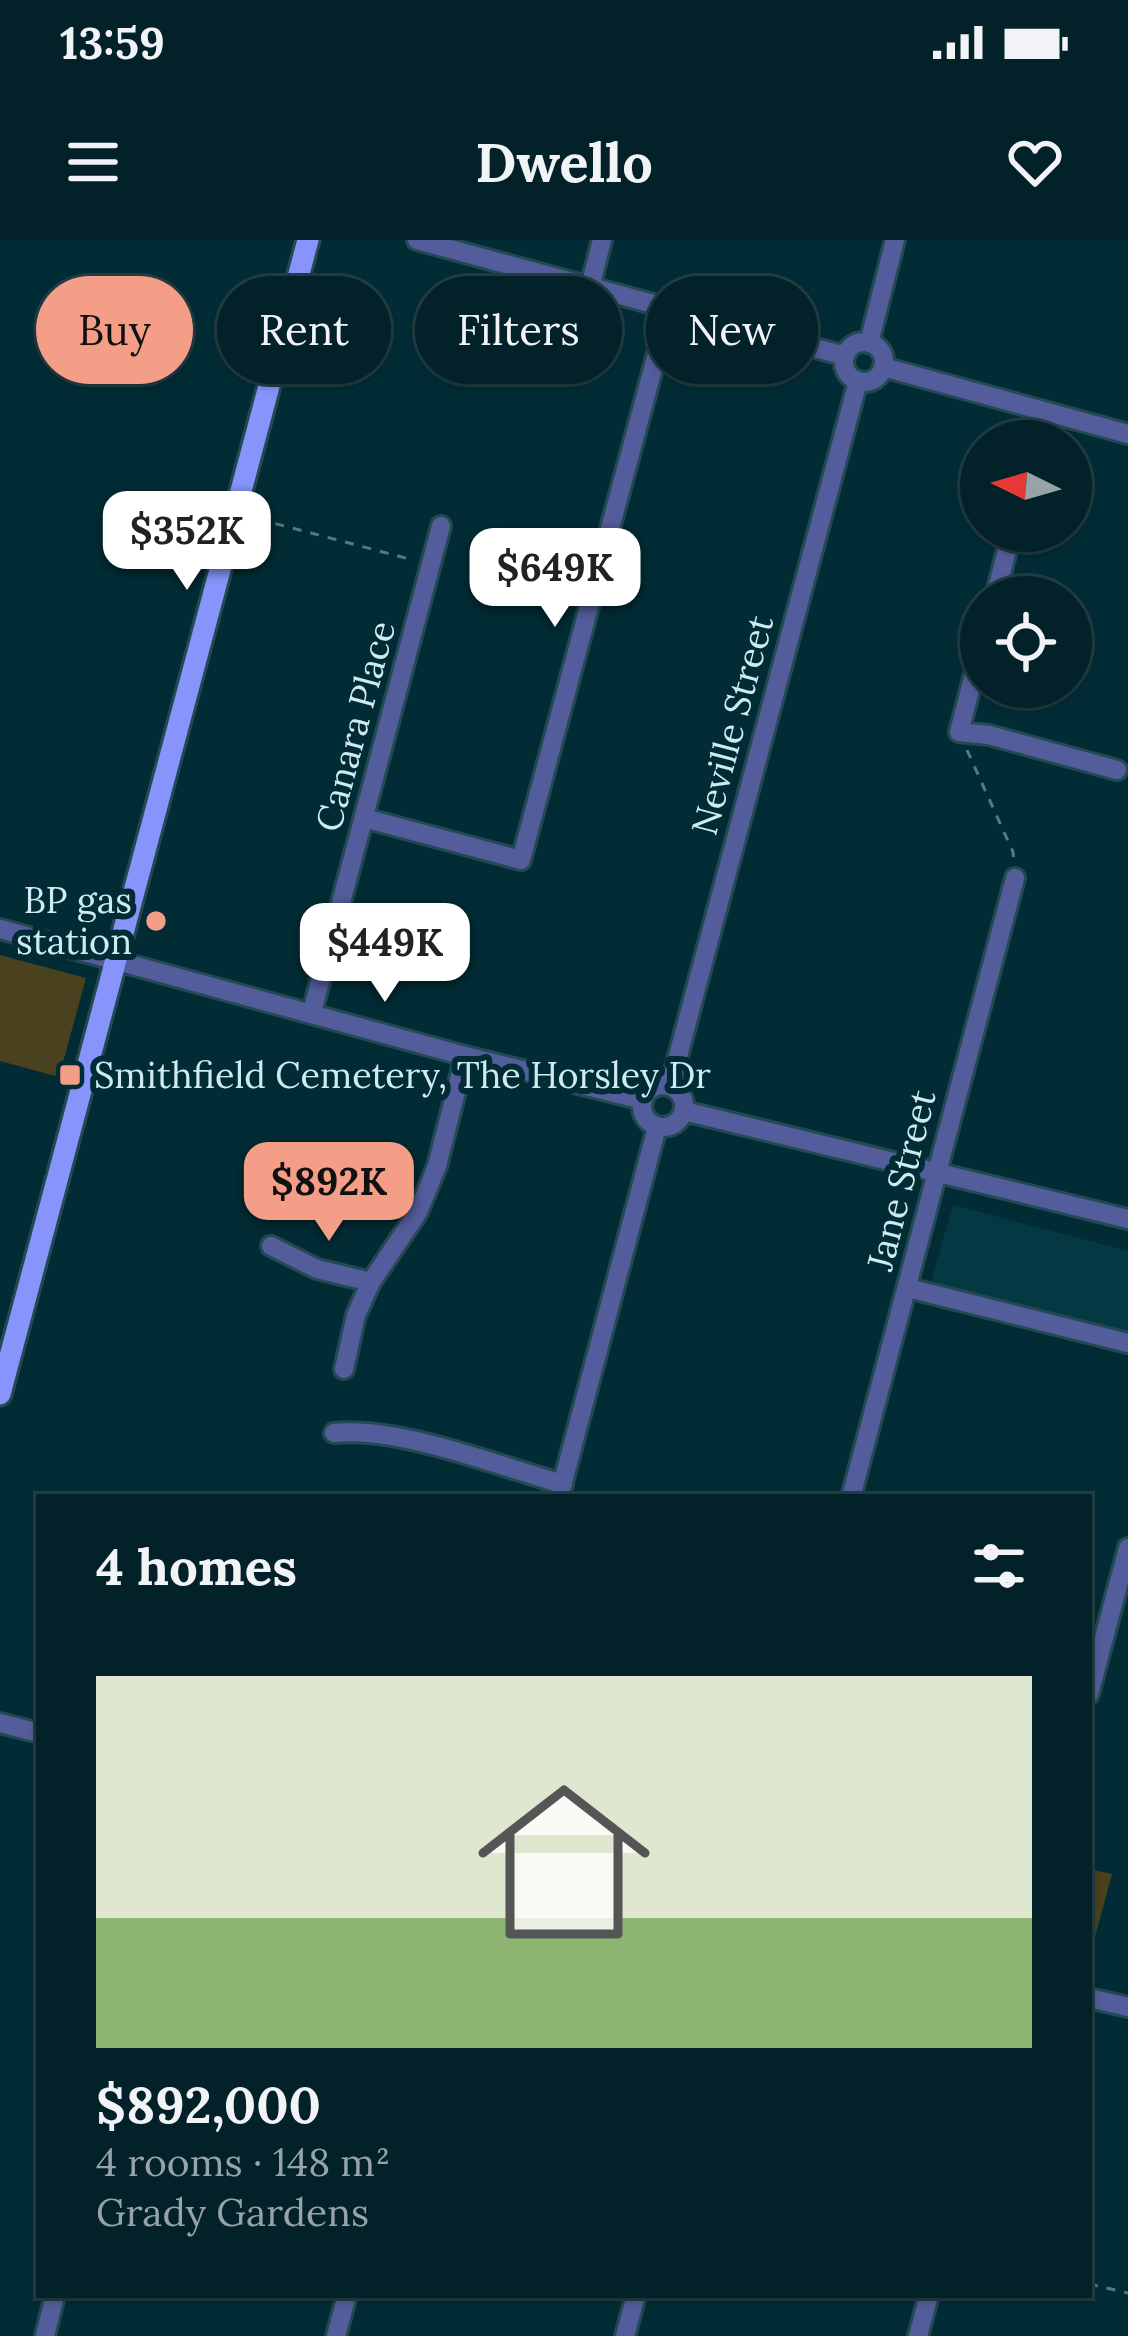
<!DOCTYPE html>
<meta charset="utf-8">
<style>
body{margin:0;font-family:Lora,serif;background:#0c2930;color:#f1f3f6;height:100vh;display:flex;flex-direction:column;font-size:45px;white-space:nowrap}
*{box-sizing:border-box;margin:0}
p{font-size:39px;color:#96a3a8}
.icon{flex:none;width:66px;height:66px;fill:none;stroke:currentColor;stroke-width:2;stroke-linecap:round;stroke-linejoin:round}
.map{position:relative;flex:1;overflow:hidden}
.panel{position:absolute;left:36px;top:1254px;width:1056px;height:804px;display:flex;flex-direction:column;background:#022128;border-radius:0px;box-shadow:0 3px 9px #0004,0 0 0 3px #233e45}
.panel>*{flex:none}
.banner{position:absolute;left:36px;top:36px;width:1056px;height:108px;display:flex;gap:24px}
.needle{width:78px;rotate:275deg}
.controls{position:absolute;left:960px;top:180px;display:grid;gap:24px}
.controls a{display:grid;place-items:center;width:132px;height:132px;border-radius:50%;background:#022128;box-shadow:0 3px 9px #0004,0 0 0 3px #233e45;font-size:60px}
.price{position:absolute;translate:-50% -102px;padding:0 27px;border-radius:24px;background:#fff;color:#222;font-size:39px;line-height:78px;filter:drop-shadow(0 3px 6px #0008)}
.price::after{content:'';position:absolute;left:50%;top:72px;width:36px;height:27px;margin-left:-18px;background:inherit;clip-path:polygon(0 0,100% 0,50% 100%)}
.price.on{background:#f49e87;color:#111}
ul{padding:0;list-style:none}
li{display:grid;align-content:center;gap:24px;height:636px;padding:0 60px}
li+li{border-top:3px solid #233e45}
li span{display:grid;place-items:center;height:372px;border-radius:0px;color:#555}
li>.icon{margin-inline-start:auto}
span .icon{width:216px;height:216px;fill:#fffc;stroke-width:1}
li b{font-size:51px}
h2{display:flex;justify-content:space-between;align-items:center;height:144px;padding:0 60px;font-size:51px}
.chip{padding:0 42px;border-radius:54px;background:#022128;box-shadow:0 3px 9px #0004,0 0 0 3px #233e45;font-size:42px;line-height:108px}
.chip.on{background:#f49e87;color:#111}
.status{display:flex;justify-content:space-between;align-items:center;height:84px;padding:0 60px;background:#022128;direction:ltr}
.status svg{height:33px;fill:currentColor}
header{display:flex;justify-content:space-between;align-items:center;height:156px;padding:0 60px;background:#022128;font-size:54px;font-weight:700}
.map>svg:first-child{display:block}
.built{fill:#043843}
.green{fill:#4a411e}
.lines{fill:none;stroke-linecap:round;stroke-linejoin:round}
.minor-casing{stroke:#234a53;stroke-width:24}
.major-casing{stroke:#234a53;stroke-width:27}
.path{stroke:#557881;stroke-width:3;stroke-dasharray:9 9;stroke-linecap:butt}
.minor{stroke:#545d9b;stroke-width:18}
.major{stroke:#8794fb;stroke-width:21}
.poi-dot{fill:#f49e87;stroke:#022c35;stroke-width:4.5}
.labels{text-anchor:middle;stroke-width:12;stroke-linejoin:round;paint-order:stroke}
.street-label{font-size:36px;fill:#d0eaf1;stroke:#022c35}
.poi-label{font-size:36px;fill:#d0eaf1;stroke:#022c35;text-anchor:end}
</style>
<div class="status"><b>13:59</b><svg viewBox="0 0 49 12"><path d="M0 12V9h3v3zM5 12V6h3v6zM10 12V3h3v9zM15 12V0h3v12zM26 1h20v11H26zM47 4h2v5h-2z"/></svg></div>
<header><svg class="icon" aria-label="menu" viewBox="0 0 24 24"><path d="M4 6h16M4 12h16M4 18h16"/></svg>Dwello<svg class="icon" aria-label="heart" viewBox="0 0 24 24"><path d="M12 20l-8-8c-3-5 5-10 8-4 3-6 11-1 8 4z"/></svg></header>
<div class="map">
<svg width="1128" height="2096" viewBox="0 0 1128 2096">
<rect width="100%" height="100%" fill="#022c35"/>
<polygon class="built" points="953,965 1128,1011 1128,1095 930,1045"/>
<g class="green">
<polygon points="0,715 86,738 59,837 0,821"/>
<polygon points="1089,1629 1112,1634 1089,1719"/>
</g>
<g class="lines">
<g class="minor-casing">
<g id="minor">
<polyline points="417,0 845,116"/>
<polyline points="590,47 602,0"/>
<circle cx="864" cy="122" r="20"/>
<polyline points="869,103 895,0"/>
<polyline points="883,127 1128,194"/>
<polyline points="1036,201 1044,172"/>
<polyline points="995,357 1012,291"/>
<polyline points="981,408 959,492 989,495 1117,530"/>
<polyline points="364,578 521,620 669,69"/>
<polyline points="0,689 465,816 643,860"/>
<polyline points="312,772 441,286"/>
<circle cx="663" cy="866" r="21"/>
<polyline points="670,846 858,141"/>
<polyline points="684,871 1128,979"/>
<polyline points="271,1006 317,1029 371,1042"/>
<polyline points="908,1048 1128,1103"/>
<polyline points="344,1129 356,1075 371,1042 418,972 437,926 465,816"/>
<path d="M 334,1193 C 399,1186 498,1226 563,1244"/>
<polyline points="559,1257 657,887"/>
<polyline points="851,1257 1015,638"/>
<polyline points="1089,1454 1128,1308"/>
<polyline points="0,1483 39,1493"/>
<polyline points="1089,1758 1128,1767"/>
<polyline points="45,2096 55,2055"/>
<polyline points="336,2096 347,2055"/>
<polyline points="625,2096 636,2055"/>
<polyline points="918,2096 929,2055"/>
</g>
</g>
<g class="major-casing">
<polyline id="major" points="0,1154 308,0"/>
</g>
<g class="path">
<polyline points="258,279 413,320"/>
<polyline points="967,510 1013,612 1014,622"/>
<polyline points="1089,2044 1128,2053"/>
</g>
<use href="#minor" class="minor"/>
<use href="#major" class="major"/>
</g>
<g class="poi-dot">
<circle cx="156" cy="681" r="12"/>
<rect x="58" y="823" width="24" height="24" rx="6"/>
</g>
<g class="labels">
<g class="street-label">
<text transform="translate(732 485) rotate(-75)" y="13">Neville Street</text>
<text transform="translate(355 486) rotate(-75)" y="13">Canara Place</text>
<text transform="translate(901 940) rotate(-76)" y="13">Jane Street</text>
</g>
<g class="poi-label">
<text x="132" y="673">BP gas<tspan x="132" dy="41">station</tspan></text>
<text x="94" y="848" text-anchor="start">Smithfield Cemetery, The Horsley Dr</text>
</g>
</g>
</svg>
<div class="controls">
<a><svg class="needle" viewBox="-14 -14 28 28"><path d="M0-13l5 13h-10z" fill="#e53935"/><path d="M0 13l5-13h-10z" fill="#96a3a8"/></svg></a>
<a><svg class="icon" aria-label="locate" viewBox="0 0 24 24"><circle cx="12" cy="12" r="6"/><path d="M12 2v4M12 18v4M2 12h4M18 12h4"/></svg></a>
</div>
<b class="price" style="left:187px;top:353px">$352K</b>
<b class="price" style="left:555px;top:390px">$649K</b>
<b class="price" style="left:385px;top:765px">$449K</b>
<b class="price on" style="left:329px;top:1004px">$892K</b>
<div class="banner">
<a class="chip on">Buy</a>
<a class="chip">Rent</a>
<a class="chip">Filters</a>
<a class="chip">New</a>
</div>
<section class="panel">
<h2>4 homes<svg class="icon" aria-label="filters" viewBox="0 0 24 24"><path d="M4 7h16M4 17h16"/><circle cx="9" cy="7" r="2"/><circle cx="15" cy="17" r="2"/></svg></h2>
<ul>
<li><span style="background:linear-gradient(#dfe7d0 65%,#8fb573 0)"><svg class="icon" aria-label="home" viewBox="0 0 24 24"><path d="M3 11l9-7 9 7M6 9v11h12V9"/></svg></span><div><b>$892,000</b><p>4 rooms · 148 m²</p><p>Grady Gardens</p></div></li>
</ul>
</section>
</div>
